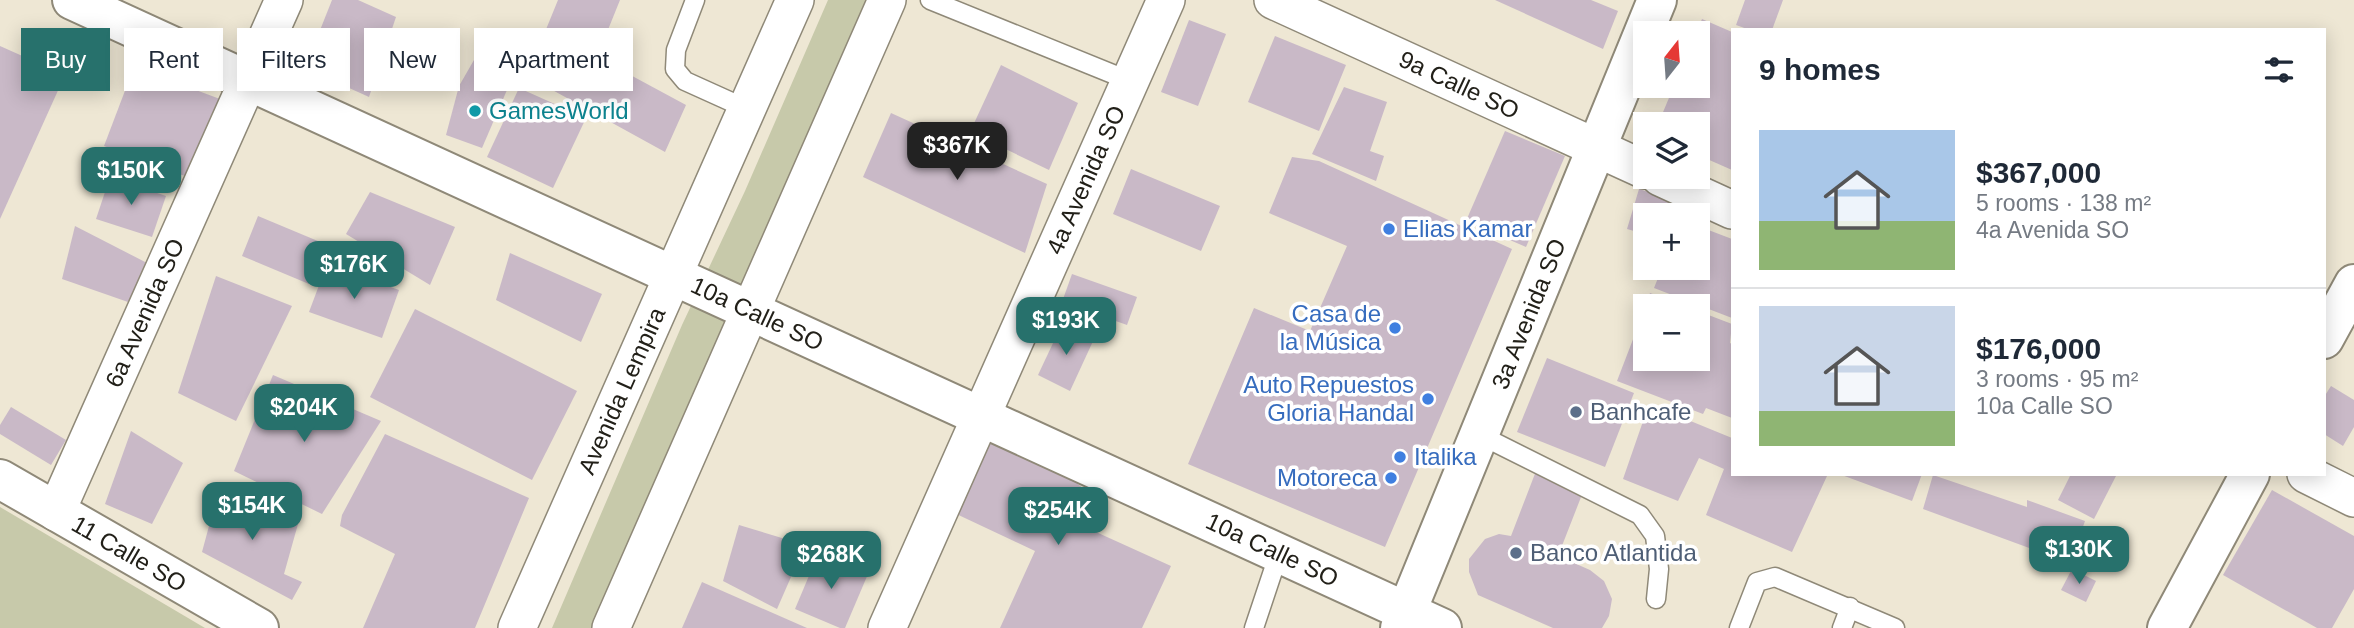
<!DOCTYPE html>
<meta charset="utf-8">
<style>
body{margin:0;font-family:Helvetica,sans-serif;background:#f2f2f3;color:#1f2937;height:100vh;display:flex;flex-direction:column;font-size:26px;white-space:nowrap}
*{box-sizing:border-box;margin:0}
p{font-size:23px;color:#747a83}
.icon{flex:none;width:38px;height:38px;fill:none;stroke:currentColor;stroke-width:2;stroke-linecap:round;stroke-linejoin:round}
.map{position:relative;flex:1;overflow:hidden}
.details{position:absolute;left:1731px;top:28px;width:595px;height:448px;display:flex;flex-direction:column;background:#fff;border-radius:0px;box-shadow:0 4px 18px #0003}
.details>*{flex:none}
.banner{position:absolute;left:21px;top:28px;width:665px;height:63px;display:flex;gap:14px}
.needle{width:46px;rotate:17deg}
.buttons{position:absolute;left:1633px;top:21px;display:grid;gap:14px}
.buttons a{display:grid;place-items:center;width:77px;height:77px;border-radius:0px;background:#fff;box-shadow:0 4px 18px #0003;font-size:35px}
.price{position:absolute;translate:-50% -60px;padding:0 16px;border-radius:14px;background:#27716c;color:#fff;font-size:23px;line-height:46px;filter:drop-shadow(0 2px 4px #0008)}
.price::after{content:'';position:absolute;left:50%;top:42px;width:21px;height:16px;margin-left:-10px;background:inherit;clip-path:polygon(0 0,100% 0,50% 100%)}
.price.on{background:#222;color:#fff}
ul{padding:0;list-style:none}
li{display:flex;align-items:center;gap:21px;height:175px;padding:0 28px}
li+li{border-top:2px solid #e0e1e3}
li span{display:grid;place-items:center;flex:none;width:196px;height:140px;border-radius:0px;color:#555}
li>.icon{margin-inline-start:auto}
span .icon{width:84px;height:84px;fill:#fffc;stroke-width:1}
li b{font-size:30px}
h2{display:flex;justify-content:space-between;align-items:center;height:84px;padding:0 28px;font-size:30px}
.chip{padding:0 24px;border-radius:0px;background:#fff;box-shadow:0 4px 18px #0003;font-size:24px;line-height:63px}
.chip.on{background:#27716c;color:#fff}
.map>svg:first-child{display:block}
.green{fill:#c7c9aa}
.building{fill:#c9b9c7}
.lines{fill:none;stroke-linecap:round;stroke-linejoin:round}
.service-casing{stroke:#8f8978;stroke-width:21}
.minor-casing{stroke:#8f8978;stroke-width:40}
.tertiary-casing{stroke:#8f8978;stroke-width:42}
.service{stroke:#fff;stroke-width:18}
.minor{stroke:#fff;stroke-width:37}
.tertiary{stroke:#fff;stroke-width:38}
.culture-dot{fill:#0f9aa8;stroke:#fff;stroke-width:2.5}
.shop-dot{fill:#3f7fe0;stroke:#fff;stroke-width:2.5}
.service-dot{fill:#5c6f8a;stroke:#fff;stroke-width:2.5}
.labels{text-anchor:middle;stroke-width:7;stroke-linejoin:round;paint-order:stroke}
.street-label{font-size:24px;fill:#222019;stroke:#fff}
.culture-label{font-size:24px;fill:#0d838f;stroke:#fff;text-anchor:start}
.shop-label{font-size:24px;fill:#366cbe;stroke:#fff;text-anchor:end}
.service-label{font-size:24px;fill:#4e5e75;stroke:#fff;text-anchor:start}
</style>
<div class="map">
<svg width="2354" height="628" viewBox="0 0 2354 628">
<rect width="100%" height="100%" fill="#eee7d4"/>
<g class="green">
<polygon points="828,0 886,0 607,628 552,628 682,325 745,191"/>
<polygon points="0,507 205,628 0,628"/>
</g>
<g class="building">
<polygon points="332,0 358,0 396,17 369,97 305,68"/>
<polygon points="558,0 620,0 597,57 686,105 665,152 527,76"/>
<polygon points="1495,0 1591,0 1618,11 1603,49"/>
<polygon points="1745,0 1783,0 1772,30 1750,30 1736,25"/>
<polygon points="1702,19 1732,32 1732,170 1698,155 1698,124 1658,124 1674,86 1698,86 1698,33 1696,33"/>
<polygon points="1189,20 1226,34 1198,106 1161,92"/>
<polygon points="1275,36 1346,65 1319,131 1248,102"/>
<polygon points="0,46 65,75 0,219"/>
<polygon points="478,53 516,69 482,148 446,135 459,86"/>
<polygon points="1001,65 1078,103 1049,170 970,132"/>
<polygon points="134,67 220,99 190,178 104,146"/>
<polygon points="1344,87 1387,102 1370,151 1384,156 1376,181 1312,154"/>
<polygon points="519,88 586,118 553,188 487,157"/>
<polygon points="891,113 1047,184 1025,253 863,177"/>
<polygon points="1505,131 1565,156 1526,247 1466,221"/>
<polygon points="1292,157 1319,161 1512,249 1385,547 1188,464 1254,308 1310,331 1347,246 1269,213"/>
<polygon points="1131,169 1220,206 1201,251 1113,214"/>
<polygon points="110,177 166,196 152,237 96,219"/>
<polygon points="1639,189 1690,205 1686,215 1645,215 1645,232 1641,233 1627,229"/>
<polygon points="370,192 455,227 430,285 346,234"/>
<polygon points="258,216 325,244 309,284 242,256"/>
<polygon points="75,226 149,264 128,302 62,279"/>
<polygon points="1698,226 1732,239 1732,318 1654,288 1662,268 1698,268"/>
<polygon points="510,253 602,294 581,342 496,300"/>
<polygon points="327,264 399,290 382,338 309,312"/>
<polygon points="1072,274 1137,297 1127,325 1062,302"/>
<polygon points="216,276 292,306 236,421 178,393"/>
<polygon points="1650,293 1684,306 1645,306"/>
<polygon points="1645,308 1645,359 1698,359 1698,311 1732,324 1730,343 1732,344 1732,418 1706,408 1703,414 1617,381"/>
<polygon points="415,309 577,391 532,480 370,397"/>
<polygon points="1062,324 1094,339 1070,391 1038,375"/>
<polygon points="1547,358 1634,393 1605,467 1517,432"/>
<polygon points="273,375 381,421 322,514 234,471"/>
<polygon points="2331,386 2354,400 2354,427 2343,446 2324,434 2324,397"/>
<polygon points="1649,404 1732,438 1732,474 1827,476 1792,552 1706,515 1724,469 1699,458 1678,501 1623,479"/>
<polygon points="11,407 66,440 51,465 0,434 0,425"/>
<polygon points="131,431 183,463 152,524 105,504"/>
<polygon points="385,434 529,498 475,628 363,628 395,554 340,526 342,515"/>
<polygon points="983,438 1072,479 1093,497 1096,532 1171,566 1142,628 1000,628 1035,551 950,511"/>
<polygon points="1536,471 1583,492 1558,556 1590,570 1604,581 1612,599 1609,616 1602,628 1553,628 1478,595 1469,572 1469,559 1485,539 1499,534 1511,536"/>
<polygon points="1839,474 1922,474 1912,501"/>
<polygon points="2071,474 2117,474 2094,519 2058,500"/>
<polygon points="1933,475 2027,507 2027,500 2085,521 2070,563 1923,509"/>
<polygon points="219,489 298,524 284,574 302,582 292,600 202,552"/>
<polygon points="2272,490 2354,536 2354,589 2332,628 2317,628 2223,575"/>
<polygon points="739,525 805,545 777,609 723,581"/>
<polygon points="819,552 868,574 845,628 840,628 795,609"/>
<polygon points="2072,569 2096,581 2086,602 2061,590"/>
<polygon points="702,582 807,628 682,628"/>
</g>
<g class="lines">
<g class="service-casing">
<g id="service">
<polyline points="695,0 676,50 675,69 685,81 747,109"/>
<polyline points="930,0 1130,81"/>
<polyline points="1480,435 1640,515 1655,536 1659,569 1656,599"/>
<polyline points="1254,628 1279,553"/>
<polyline points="1739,628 1757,582 1775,577 1895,628"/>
<polyline points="1842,628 1850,607"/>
</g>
</g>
<g class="minor-casing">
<g id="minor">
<polyline points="1273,0 1645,170"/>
<polyline points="1660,177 1732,210"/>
<polyline points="2306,474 2354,498"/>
<polyline points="56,512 284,0"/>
<polyline points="517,628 795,0"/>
<polyline points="611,628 887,0"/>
<polyline points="887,628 1166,0"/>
</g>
</g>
<g class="tertiary-casing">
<g id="tertiary">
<polyline points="72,0 1442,628"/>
<polyline points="2324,339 2354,284"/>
<polyline points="0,479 259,628"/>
<polyline points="1400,628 1657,0"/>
<polyline points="2167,628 2250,474"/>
</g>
</g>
<use href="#service" class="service"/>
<use href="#minor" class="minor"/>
<use href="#tertiary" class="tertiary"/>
</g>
<circle class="culture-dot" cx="475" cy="111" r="7"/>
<g class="shop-dot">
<circle cx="1389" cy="229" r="7"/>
<circle cx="1395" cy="328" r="7"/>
<circle cx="1428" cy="399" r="7"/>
<circle cx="1400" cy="457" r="7"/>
<circle cx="1391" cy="478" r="7"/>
</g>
<g class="service-dot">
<circle cx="1576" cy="412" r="7"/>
<circle cx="1516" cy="553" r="7"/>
</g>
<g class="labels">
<g class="street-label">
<text transform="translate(1459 85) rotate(25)" y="8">9a Calle SO</text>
<text transform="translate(1086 180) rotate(-66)" y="8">4a Avenida SO</text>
<text transform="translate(145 313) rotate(-66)" y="8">6a Avenida SO</text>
<text transform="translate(757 314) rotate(25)" y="8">10a Calle SO</text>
<text transform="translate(1529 314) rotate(-68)" y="8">3a Avenida SO</text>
<text transform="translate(622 391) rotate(-66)" y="8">Avenida Lempira</text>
<text transform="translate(1272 550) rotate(25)" y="8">10a Calle SO</text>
<text transform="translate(129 554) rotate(30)" y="8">11 Calle SO</text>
</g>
<g class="culture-label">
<text x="489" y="119">GamesWorld</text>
</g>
<g class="shop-label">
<text x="1403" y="237" text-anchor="start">Elias Kamar</text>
<text x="1381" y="322">Casa de<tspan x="1381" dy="28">la Música</tspan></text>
<text x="1414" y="393">Auto Repuestos<tspan x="1414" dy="28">Gloria Handal</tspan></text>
<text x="1414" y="465" text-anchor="start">Italika</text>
<text x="1377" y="486">Motoreca</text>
</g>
<g class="service-label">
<text x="1590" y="420">Banhcafe</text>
<text x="1530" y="561">Banco Atlantida</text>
</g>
</g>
</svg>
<div class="buttons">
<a><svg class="needle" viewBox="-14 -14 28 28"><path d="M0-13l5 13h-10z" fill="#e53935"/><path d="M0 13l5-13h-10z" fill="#747a83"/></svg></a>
<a><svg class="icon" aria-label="layers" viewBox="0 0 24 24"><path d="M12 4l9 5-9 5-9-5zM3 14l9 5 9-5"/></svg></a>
<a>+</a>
<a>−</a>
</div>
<b class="price on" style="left:957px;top:182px">$367K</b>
<b class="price" style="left:131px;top:207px">$150K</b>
<b class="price" style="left:354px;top:301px">$176K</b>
<b class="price" style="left:1066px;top:357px">$193K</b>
<b class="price" style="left:304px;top:444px">$204K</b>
<b class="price" style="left:252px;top:542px">$154K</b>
<b class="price" style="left:1058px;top:547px">$254K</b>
<b class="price" style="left:2079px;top:586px">$130K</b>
<b class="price" style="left:831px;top:591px">$268K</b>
<div class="banner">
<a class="chip on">Buy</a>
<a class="chip">Rent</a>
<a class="chip">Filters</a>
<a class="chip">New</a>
<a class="chip">Apartment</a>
</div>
<section class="details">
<h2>9 homes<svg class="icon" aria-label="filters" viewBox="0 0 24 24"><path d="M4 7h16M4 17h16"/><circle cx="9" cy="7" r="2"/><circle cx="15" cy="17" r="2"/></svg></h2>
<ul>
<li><span style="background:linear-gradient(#a9c7e8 65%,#8fb573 0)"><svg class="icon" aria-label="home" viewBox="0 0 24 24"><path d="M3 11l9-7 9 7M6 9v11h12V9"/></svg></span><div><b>$367,000</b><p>5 rooms · 138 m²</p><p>4a Avenida SO</p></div></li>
<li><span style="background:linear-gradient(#c9d6e8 75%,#8fb573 0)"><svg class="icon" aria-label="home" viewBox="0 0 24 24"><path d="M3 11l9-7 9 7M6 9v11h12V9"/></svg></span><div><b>$176,000</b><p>3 rooms · 95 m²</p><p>10a Calle SO</p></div></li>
</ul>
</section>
</div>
